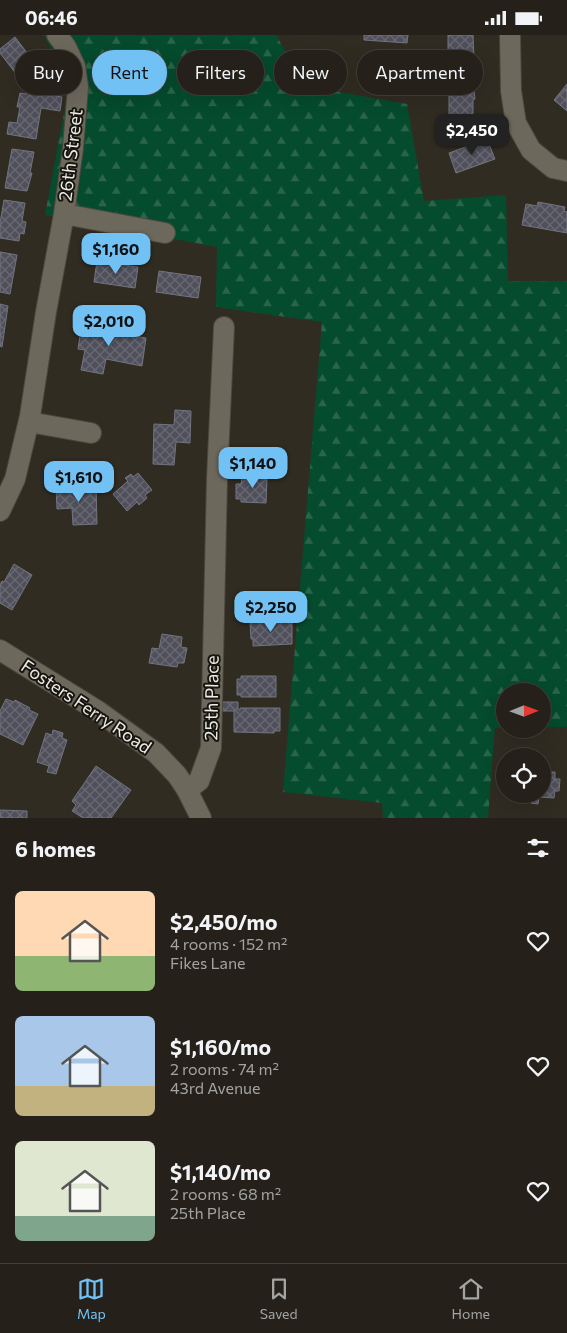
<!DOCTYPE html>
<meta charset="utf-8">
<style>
body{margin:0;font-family:Commissioner,sans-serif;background:#2d2923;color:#f1f3f6;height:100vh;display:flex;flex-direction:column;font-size:19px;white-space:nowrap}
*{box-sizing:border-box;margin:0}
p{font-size:16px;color:#a3a3a2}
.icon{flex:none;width:28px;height:28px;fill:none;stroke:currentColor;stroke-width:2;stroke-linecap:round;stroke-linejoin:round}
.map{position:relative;height:783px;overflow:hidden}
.side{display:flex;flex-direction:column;background:#25211a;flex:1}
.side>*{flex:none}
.banner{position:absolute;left:15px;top:15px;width:538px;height:45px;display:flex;gap:10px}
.needle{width:32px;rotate:89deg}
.controls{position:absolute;left:496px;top:648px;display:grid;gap:10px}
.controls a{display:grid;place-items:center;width:55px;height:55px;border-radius:50%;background:#25211a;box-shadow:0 5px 20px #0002,0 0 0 1px #423e39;font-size:25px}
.price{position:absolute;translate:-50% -42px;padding:0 11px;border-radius:10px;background:#71c1f4;color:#111;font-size:16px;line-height:32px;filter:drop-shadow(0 1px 2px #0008)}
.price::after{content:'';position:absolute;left:50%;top:30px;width:15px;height:11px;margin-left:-8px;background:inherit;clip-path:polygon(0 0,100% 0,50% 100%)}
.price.active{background:#222;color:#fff}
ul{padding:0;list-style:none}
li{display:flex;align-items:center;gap:15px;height:125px;padding:0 15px}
li span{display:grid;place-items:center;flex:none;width:140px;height:100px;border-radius:8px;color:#555}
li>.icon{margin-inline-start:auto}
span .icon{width:60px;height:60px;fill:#fffc;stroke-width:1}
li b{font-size:21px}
h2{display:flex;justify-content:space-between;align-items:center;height:60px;padding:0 15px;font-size:21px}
.tag{padding:0 18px;border-radius:22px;background:#25211a;box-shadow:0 5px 20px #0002,0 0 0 1px #423e39;font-size:18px;line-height:45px}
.tag.active{background:#71c1f4;color:#111}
.status{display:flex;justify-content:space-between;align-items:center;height:35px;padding:0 25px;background:#25211a;direction:ltr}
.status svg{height:14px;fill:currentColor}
.tab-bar{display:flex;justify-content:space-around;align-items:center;height:70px;border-top:1px solid #423e39;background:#25211a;font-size:14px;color:#a3a3a2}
.tab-bar a{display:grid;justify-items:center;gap:2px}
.tab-bar .active{color:#71c1f4}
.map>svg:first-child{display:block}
.forest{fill:url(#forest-firs)}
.building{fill:url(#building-cross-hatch);stroke:#737480}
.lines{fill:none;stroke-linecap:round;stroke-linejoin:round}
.minor-casing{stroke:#4c483f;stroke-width:22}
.minor{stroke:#6d685c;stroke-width:20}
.labels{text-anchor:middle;stroke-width:4;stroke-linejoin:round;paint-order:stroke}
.street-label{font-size:18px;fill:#eeebe4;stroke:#171510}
</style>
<div class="status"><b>06:46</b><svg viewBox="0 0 49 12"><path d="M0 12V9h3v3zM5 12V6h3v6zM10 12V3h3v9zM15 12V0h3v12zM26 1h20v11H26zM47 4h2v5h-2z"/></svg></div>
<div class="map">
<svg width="567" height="783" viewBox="0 0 567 783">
<defs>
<pattern id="forest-firs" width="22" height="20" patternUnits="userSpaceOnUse" patternTransform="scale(1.25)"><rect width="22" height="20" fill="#054b2d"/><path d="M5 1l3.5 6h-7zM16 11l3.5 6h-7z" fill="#2a654b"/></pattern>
<pattern id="building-cross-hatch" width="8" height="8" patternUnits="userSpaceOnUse" patternTransform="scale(1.25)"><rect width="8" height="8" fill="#50505c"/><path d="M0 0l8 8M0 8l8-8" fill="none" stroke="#6a6973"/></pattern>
</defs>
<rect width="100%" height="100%" fill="#312c22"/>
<polygon class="forest" points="42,0 276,0 305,51 407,69 424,166 506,160 508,246 567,246 567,692 543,692 542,656 505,656 505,692 495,693 488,783 383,783 382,768 283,757 322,287 216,272 217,212 45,180 68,57 62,35 45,2"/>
<g class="building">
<polygon points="364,0 408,0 407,8 364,5"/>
<polygon points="448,0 473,0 474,23 448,24"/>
<polygon points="15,2 40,35 23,48 0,18 0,14"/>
<polygon points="472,39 475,64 473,65 473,81 449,82 449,56 447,56 448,40"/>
<polygon points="567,49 567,76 554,65"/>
<polygon points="27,56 62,62 60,76 41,73 36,104 7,99 9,87 17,88 20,72 17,72 20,58 26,59"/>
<polygon points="487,104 495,124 456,138 449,118"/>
<polygon points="12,114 34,117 30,138 32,138 27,156 5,153"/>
<polygon points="4,165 25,168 22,186 26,187 24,199 20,198 19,206 0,203 0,188"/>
<polygon points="538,167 565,172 564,176 567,177 567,198 522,190 526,169 537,171"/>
<polygon points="0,217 17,220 10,259 0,257"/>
<polygon points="97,226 138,232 135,253 94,247"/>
<polygon points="159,236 201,242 198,263 156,257"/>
<polygon points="0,269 8,271 2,312 0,311"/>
<polygon points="90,283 112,287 110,297 146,303 142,331 106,324 103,339 81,335 85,315 78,314 80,301 87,302"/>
<polygon points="175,375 191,376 190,408 176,407 174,430 153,429 154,389 174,390"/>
<polygon points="269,418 269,426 260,426 260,419"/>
<rect x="270" y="430" width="10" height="8"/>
<polygon points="253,437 262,437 261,444 267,444 266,468 241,467 241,464 236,464 236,449 241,449 242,443 253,443"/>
<polygon points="138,438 152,455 145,460 147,463 139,470 137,467 127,476 113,459 128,446 125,443 131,439 133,442"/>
<polygon points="96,451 97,489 73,490 72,473 57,474 56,452"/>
<polygon points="14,529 32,540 12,575 0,568 0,550 2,546 4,547"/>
<polygon points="292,586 292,609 253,611 253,604 251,604 250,587"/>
<polygon points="162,599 182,602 181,612 187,613 184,628 178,628 177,632 149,628 152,613 159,614"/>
<polygon points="241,641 276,641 276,662 241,662 241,660 237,660 237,644 241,644"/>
<polygon points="6,664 14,667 15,665 30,673 29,675 38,679 23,710 0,699 0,676"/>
<polygon points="222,667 238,667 238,675 240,675 240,673 280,673 280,696 274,696 274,698 234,697 234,676 222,676"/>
<polygon points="53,695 63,698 62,703 67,705 56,739 47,737 49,731 37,727 46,698 52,700"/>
<polygon points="96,731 131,755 111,783 83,783 72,776 76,770 72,766"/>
<polygon points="542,737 555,737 555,744 560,744 559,756 555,756 554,763 539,762 538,769 531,768 531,759 542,759"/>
<polygon points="0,775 27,776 27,783 0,783"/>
</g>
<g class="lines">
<g class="minor-casing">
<g id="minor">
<polyline points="510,0 511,56 516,88 531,115 553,133 567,136"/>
<polyline points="64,179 165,198"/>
<polyline points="29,387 91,398"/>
<polyline points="0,476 15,444 30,381 46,277 64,179 73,113 78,52 75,31 66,12 57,0"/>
<polyline points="0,615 98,676 156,718 177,740 187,755 201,783"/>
<polyline points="187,755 199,746 211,713 217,444 224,292"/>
</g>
</g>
<use href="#minor" class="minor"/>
</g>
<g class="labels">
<g class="street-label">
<text transform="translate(71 120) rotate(-83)" y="6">26th Street</text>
<text transform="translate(212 663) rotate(-89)" y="6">25th Place</text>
<text transform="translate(86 672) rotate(34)" y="6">Fosters Ferry Road</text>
</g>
</g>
</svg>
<div class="controls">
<a><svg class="needle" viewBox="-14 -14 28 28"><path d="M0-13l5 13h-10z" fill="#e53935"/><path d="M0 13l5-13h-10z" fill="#a3a3a2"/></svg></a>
<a><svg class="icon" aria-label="locate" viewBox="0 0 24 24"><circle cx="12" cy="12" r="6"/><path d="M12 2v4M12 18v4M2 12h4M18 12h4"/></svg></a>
</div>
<b class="price active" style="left:472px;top:121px">$2,450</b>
<b class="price" style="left:116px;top:240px">$1,160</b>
<b class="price" style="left:109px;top:312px">$2,010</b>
<b class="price" style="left:253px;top:454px">$1,140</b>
<b class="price" style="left:79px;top:468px">$1,610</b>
<b class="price" style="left:271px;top:598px">$2,250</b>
<div class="banner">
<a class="tag">Buy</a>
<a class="tag active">Rent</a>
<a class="tag">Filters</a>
<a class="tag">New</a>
<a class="tag">Apartment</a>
</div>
</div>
<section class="side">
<h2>6 homes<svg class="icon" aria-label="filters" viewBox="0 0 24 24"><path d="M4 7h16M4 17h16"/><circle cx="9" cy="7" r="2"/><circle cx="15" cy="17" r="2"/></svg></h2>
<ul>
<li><span style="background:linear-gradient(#ffd9b3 65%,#8fb573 0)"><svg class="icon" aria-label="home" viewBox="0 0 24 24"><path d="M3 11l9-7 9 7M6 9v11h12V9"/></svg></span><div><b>$2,450/mo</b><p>4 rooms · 152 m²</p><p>Fikes Lane</p></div><svg class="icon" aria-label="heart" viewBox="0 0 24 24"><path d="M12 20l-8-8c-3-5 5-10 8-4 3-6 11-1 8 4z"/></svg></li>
<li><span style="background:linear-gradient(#a9c7e8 70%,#c2b280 0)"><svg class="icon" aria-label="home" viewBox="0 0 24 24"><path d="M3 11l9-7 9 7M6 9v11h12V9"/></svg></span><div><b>$1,160/mo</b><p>2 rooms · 74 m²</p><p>43rd Avenue</p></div><svg class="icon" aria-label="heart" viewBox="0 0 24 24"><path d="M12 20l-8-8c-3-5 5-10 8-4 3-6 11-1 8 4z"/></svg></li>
<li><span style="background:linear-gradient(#dfe7d0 75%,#7fa58c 0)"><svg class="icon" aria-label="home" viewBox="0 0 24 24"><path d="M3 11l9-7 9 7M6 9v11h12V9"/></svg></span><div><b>$1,140/mo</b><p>2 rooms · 68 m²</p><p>25th Place</p></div><svg class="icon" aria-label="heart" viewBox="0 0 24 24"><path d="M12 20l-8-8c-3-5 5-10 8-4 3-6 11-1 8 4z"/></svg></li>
</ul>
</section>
<nav class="tab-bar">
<a class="active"><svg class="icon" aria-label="map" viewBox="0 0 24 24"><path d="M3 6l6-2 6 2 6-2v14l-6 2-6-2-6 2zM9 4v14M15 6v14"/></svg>Map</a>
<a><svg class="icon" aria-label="saved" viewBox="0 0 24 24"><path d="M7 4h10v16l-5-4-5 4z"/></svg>Saved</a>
<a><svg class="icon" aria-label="home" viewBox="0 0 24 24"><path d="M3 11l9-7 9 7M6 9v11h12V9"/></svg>Home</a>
</nav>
